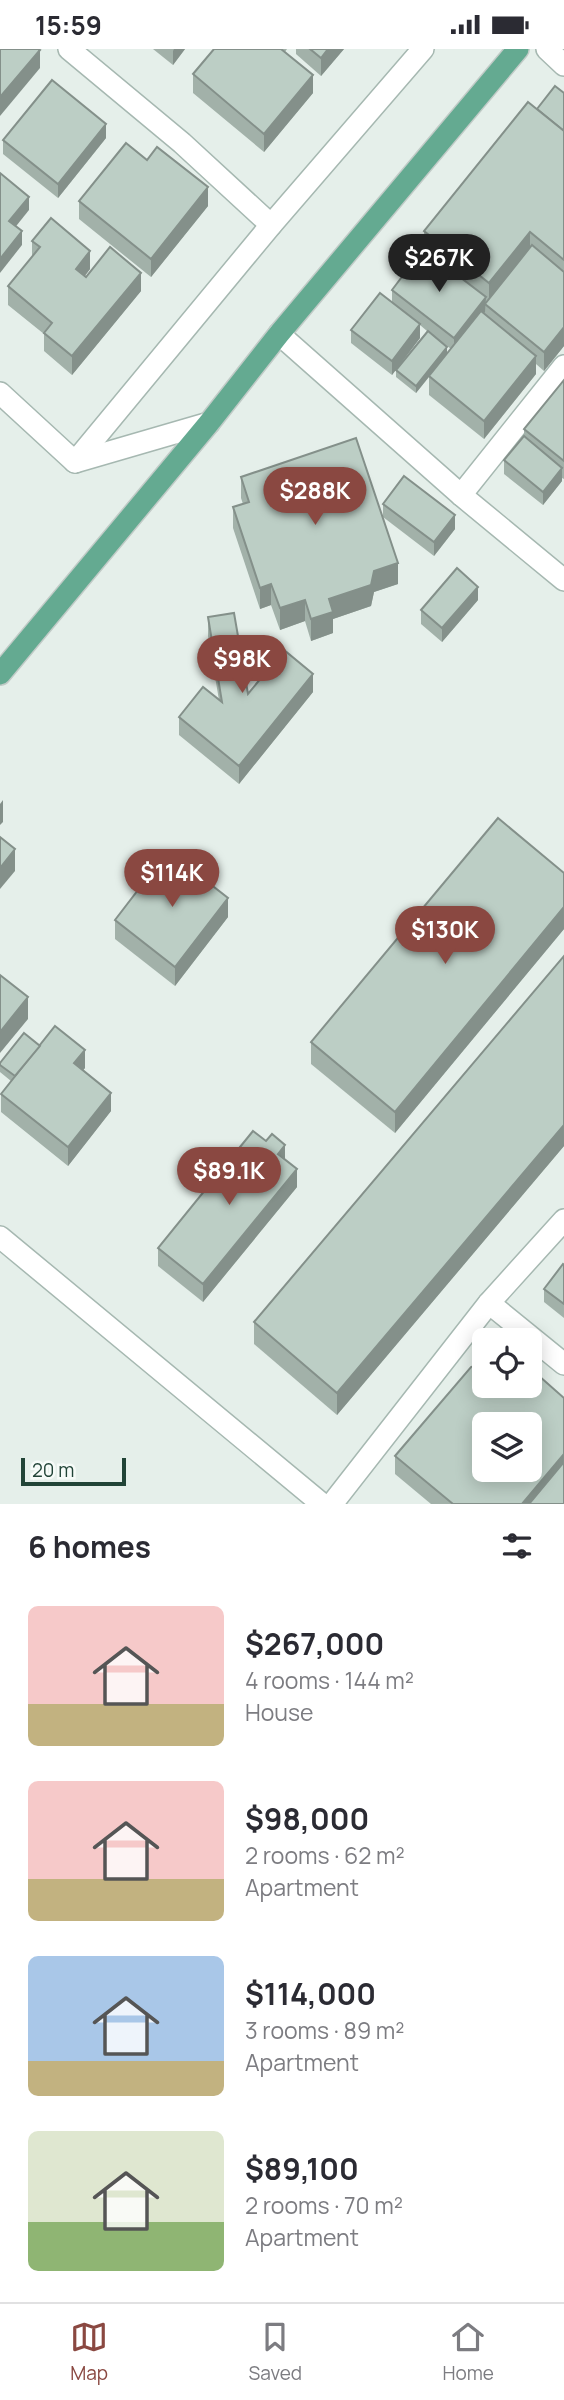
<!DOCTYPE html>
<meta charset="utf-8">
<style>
body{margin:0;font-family:Manrope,sans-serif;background:#f2f2f3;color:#2b2b33;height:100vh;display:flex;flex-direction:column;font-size:26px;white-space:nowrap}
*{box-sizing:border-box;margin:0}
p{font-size:23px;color:#7c7c81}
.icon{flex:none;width:38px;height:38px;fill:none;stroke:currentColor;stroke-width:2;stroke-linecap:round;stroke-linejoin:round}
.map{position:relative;height:1455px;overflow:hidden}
.drawer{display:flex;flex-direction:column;background:#fff;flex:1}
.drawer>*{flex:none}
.fabs{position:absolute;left:472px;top:1279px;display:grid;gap:14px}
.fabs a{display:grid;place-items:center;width:70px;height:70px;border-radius:10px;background:#fff;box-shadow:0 4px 18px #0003;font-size:35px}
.scale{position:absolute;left:21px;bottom:18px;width:105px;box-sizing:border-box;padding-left:7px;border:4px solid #214437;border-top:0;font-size:19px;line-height:24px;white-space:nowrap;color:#214437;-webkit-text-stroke:5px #f6fbf8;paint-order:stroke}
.price{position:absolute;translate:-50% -60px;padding:0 16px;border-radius:24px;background:#8a4841;color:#fff;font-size:23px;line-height:46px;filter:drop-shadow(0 2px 4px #0008)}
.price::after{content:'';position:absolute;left:50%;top:42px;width:21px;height:16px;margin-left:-10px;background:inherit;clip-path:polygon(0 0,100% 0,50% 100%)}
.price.on{background:#222;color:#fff}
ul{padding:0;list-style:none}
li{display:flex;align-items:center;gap:21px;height:175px;padding:0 28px}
li span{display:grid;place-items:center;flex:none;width:196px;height:140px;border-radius:10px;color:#555}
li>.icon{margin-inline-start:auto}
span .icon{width:84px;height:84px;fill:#fffc;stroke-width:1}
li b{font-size:30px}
h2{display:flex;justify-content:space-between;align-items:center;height:84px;padding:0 28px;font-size:30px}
.status{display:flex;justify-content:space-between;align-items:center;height:49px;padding:0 35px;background:#fff;direction:ltr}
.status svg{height:19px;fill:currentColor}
.dock{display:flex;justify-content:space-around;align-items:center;height:98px;border-top:2px solid #e1e1e2;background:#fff;font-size:19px;color:#7c7c81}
.dock a{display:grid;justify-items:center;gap:4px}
.dock .on{color:#8a4841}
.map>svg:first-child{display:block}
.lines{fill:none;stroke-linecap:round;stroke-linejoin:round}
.minor-casing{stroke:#a6b8b1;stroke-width:24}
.primary-casing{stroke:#c1cbc7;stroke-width:24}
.minor{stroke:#fff;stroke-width:21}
.primary{stroke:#64aa91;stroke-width:21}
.wall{fill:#a2b1a9;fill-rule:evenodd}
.shaded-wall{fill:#84908a}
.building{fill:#bccec5;stroke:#84908a;stroke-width:2;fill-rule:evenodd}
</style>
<div class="status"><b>15:59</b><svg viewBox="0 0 49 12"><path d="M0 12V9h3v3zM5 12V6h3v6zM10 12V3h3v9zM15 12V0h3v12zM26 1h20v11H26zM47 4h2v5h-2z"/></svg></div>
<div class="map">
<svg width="564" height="1455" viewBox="0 0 564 1455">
<rect width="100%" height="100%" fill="#e5efea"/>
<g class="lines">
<g class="minor-casing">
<g id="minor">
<polyline points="69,0 182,94 271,176"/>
<polyline points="547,0 564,16"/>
<polyline points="279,285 461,446 564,531"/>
<polyline points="0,344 75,413 209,374"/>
<polyline points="75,413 271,176 423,0"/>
<polyline points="461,446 564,317"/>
<polyline points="0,1188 322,1455"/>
<polyline points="489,1254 564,1315"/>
<polyline points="332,1455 489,1254 564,1171"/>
</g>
</g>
<g class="primary-casing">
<polyline id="primary" points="0,625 209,374 279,285 518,0"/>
</g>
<use href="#minor" class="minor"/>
<use href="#primary" class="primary"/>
</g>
<g class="wall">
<polygon points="153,0 185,0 173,16"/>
<polygon points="214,0 287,0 285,3 313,44 264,103 193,44 193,25"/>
<polygon points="296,0 344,0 321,27 296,5"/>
<path d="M 564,44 L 564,297 L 544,322 L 536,315 L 536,325 L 484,390 L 429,346 L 429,328 L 416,344 L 396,328 L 396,321 L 427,282 L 420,276 L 420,289 L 392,326 L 351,294 L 351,281 L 392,253 L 392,241 L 424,201 L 424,182 L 537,60 ZM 434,287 L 451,300 L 447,304 Z"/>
<polygon points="106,89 58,149 3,105 3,91"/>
<polygon points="147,111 208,157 151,228 79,170 79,152"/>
<polygon points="32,192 90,220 85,227 141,242 72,326 44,302 44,285 8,256 8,237 32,208"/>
<polygon points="564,331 564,430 562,429 562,432 543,456 504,425 504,411 524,387 524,380"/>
<polygon points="241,428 398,535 374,543 371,557 333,570 333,584 311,592 305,572 280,581 271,556 260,560 233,479 233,458 243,455 241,449"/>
<polygon points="383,455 455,480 434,507 383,468"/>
<polygon points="478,551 442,593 421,575 421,561"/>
<polygon points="208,568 248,645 313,643 239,735 179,686 179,668 219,651 208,587"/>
<polygon points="564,824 564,880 395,1084 311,1015 311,993"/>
<polygon points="228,868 175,937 115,890 115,871"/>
<polygon points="564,907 564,1097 337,1366 254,1295 254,1273"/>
<polygon points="40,997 85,1019 83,1021 111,1062 68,1117 1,1063 1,1045 11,1032 0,1023 0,1014"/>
<polygon points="285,1111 297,1138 203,1253 158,1217 158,1199"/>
<polygon points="564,1216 564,1269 544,1253 544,1240"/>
<polygon points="395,1407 564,1455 431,1455 395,1425"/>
</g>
<g class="shaded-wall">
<polygon points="174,0 185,0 173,16 173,2"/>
<polygon points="328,0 344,0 321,27 321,9"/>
<polygon points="40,1 40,19 0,67 0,48"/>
<polygon points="313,26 313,44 264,103 264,85"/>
<polygon points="106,75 106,89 58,149 58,135"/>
<polygon points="208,138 208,157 151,228 151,210"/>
<polygon points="29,148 29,161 9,186 9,172"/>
<polygon points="22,182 22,196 0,224 0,210"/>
<polygon points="530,183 530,205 489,256 489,234"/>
<polygon points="90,202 90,220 76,238 76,220"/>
<polygon points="141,224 141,242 72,326 72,307"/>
<polygon points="486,248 485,263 454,302 454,289"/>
<polygon points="420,275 420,289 392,326 392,312"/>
<polygon points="564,278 564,297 544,322 544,303"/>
<polygon points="447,298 447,305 416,344 416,337"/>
<polygon points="536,307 536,325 484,390 484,372"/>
<polygon points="562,419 562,432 543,456 543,443"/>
<polygon points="455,466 455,480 434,507 434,493"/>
<polygon points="398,514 398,535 374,543 371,557 333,570 333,584 311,592 311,570 329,550 374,522"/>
<polygon points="271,535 271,556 260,560 260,539"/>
<polygon points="478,538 478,551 442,593 442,579"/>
<polygon points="305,551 305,572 280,581 280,559"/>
<polygon points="313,625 313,643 239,735 239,717"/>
<polygon points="3,751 3,773 0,776 0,755"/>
<polygon points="15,800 15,822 0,840 0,819"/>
<polygon points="228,849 228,868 175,937 175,918"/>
<polygon points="564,858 564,880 395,1084 395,1063"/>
<polygon points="28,948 28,970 0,1004 0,983"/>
<polygon points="85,1001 85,1019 74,1032 74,1014"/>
<polygon points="111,1044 111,1062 68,1117 68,1098"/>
<polygon points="564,1076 564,1097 337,1366 337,1344"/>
<polygon points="285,1096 285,1114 278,1105"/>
<polygon points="297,1120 297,1138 203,1253 203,1235"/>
<polygon points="564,1405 564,1423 538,1455 522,1455"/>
</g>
<g class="building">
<polygon points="0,0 38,0 40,1 0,48"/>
<polygon points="214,0 281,0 313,26 264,85 193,25"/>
<polygon points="310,0 328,0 321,9"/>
<polygon points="52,31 106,75 58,135 3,91"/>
<polygon points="555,37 564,44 564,82 537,60"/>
<polygon points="528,53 564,82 564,211 530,183 489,234 424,182"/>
<polygon points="126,94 147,111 157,98 208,138 151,210 79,152"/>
<polygon points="0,124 29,148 9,172 22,182 0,210"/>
<polygon points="51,169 90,202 76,220 86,228 110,198 141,224 72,307 44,284 52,274 8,237 40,198 32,192"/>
<polygon points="532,196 564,223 564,278 544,303 485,255"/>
<polygon points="423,200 486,248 454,289 392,241"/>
<polygon points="380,244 420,275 392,312 351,281"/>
<polygon points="481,262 536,307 484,372 429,327"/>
<polygon points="428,282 447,298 416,337 396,321"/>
<polygon points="564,331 564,412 524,380"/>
<polygon points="524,387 562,419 543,443 504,411"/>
<polygon points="356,389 398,514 374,522 371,536 329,550 333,563 311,570 305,551 280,559 271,535 260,539 233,458 249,453 241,428"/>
<polygon points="404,427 455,466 434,493 383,455"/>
<polygon points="457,519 478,538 442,579 421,561"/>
<polygon points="234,564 248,645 284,601 313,625 239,717 179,668 203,638 222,653 208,568"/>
<polygon points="498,769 564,824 564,858 395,1063 311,993"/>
<polygon points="0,788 15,800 0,819"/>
<polygon points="168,802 228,849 175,918 115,871"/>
<polygon points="564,907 564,1076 337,1344 254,1273"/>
<polygon points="0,926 28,948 0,983"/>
<polygon points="55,977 85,1001 74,1014 111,1044 68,1098 1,1045"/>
<polygon points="24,984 40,997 15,1027 0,1016 0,1014"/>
<polygon points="253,1082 266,1092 272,1085 285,1096 278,1105 297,1120 203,1235 158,1199"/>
<polygon points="563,1215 564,1216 564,1255 544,1240"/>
<path d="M 485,1313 L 485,1337 L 530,1337 L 530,1319 L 564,1349 L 564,1405 L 522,1455 L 453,1455 L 395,1407 L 471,1318 ZM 485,1376 L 530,1376 L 530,1421 L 485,1421 Z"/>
<polygon points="564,1413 564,1455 529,1455"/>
</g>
</svg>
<div class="fabs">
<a><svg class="icon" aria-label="locate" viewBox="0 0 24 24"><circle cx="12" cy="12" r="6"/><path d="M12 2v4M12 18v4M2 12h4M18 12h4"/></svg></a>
<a><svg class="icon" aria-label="layers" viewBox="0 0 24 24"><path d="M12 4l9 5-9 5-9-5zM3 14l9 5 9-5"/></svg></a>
</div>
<div class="scale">20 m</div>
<b class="price on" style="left:439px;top:245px">$267K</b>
<b class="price" style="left:315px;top:478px">$288K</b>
<b class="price" style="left:242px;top:646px">$98K</b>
<b class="price" style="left:172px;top:860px">$114K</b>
<b class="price" style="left:445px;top:917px">$130K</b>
<b class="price" style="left:229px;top:1158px">$89.1K</b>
</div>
<section class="drawer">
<h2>6 homes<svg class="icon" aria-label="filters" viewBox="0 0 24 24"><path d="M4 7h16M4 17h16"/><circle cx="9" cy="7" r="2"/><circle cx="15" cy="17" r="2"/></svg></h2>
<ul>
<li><span style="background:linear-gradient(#f6c9c9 70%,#c2b280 0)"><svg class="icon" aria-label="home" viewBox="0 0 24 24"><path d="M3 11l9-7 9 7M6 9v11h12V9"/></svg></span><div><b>$267,000</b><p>4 rooms · 144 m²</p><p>House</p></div></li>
<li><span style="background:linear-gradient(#f6c9c9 70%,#c2b280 0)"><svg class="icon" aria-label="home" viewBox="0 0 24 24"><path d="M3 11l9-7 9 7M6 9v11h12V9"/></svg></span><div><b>$98,000</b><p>2 rooms · 62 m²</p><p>Apartment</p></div></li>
<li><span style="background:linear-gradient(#a9c7e8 75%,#c2b280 0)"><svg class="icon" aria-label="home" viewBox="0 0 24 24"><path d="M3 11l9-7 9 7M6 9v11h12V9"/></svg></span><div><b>$114,000</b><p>3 rooms · 89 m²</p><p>Apartment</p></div></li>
<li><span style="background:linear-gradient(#dfe7d0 65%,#8fb573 0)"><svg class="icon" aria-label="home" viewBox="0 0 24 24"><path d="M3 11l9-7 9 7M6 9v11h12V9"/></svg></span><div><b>$89,100</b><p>2 rooms · 70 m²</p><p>Apartment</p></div></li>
</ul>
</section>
<nav class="dock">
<a class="on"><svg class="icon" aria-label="map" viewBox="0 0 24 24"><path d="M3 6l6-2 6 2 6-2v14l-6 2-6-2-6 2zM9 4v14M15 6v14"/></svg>Map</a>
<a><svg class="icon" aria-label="saved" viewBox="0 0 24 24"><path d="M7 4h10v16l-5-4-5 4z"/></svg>Saved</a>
<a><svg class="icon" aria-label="home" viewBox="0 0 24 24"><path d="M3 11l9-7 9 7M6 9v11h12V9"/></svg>Home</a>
</nav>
